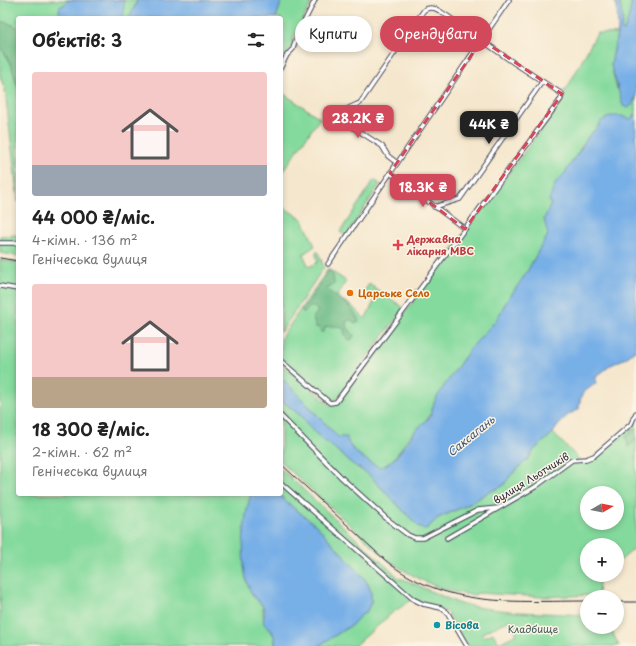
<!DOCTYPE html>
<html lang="uk">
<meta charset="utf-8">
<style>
body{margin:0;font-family:"Playpen Sans",sans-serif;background:#f2f2f2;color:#222;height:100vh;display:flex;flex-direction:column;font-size:15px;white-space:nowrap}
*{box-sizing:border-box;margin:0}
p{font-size:13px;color:#767676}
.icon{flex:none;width:22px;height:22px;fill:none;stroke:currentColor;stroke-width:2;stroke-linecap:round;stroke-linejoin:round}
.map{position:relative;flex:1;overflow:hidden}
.sheet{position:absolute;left:16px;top:16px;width:267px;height:480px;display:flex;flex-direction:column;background:#fff;border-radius:4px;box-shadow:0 2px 6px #0003}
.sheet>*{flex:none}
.hud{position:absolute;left:295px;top:16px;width:281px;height:36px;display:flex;gap:8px}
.needle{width:26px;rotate:81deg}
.fabs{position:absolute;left:580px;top:486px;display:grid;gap:8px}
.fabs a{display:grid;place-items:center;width:44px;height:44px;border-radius:50%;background:#fff;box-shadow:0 2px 6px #0003;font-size:20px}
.price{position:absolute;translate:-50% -34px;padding:0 9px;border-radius:8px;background:#d1495b;color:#fff;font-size:13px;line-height:26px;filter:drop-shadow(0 1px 2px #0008)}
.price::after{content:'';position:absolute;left:50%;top:24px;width:12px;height:9px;margin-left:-6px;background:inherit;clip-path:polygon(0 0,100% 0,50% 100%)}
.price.selected{background:#222;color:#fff}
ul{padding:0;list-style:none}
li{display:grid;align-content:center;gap:8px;height:212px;padding:0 16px}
li span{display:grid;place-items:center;height:124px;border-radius:4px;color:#555}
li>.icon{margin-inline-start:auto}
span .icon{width:72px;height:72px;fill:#fffc;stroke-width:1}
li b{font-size:17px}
h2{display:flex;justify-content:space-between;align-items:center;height:48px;padding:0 16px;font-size:17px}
.pill{padding:0 14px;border-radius:18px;background:#fff;box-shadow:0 2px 6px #0003;font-size:14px;line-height:36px}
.pill.selected{background:#d1495b;color:#fff}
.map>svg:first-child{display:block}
.green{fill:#84da9d;stroke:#537e6c;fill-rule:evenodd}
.forest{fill:#6bba84;stroke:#466e60}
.water{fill:#77afe7;stroke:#4c6891}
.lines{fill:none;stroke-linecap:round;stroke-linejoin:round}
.minor-casing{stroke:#424051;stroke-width:5.5}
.minor{stroke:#fff;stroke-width:3.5}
.tram{stroke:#22223b;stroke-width:1}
.marked{fill:none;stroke:#d1495b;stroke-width:3;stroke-dasharray:8 5;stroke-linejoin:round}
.health-dot{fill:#e0444e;stroke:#fcf5e5;stroke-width:1.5}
.food-dot{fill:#e8710a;stroke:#fcf5e5;stroke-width:1.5}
.culture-dot{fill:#0f9aa8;stroke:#fcf5e5;stroke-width:1.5}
.labels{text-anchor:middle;stroke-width:3;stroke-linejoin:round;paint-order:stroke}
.health-label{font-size:10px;font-weight:bold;fill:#be3a42;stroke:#fcf5e5;text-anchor:start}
.food-label{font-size:10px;font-weight:bold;fill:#c56008;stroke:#fcf5e5;text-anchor:start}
.street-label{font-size:10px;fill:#22223b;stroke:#fcf5e5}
.culture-label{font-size:10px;font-weight:bold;fill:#0d838f;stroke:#fcf5e5;text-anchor:start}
.park-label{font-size:10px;fill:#3f5958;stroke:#fcf5e5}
.water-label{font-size:11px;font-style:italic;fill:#405377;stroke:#fcf5e5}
</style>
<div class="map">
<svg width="636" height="646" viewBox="0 0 636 646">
<rect width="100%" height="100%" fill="#fcf5e5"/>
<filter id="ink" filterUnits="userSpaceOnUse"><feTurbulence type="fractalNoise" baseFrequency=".025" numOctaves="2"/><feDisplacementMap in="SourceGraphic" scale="8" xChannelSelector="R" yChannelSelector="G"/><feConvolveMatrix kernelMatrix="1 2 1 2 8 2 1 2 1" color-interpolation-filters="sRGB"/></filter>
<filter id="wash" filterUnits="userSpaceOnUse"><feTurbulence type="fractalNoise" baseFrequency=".012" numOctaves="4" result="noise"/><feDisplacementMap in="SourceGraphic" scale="16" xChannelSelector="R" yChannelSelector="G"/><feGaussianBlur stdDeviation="0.9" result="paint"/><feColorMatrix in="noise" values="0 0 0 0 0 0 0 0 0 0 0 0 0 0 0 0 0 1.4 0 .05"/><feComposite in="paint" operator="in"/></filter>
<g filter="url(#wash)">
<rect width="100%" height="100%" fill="#f5e7cd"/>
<g class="green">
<path d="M 0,0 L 137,0 C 135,7 133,12 129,18 L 18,18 L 18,202 L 5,89 L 0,77 Z"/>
<polygon points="282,0 313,0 294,37 291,48 281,64 281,18 276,18"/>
<polygon points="619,0 632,0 629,17 624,31 621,29 623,20"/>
<path d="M 597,33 L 617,34 L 611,65 L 617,89 L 633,104 L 636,96 L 636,114 L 630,119 L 621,116 L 598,125 L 598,128 L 590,134 L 565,173 L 556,182 L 551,204 L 544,219 L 549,235 L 540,248 L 527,272 L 505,304 L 497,319 L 463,359 L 432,409 C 429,421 418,426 410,436 C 400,448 396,462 380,468 C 370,463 360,456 353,449 C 347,443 347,439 338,437 L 281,377 L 281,363 L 330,405 L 333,405 L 337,404 L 563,100 L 565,96 L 563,91 L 566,90 Z"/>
<polygon points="281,92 320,118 281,174"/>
<polygon points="374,180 380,184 346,236 340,232"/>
<polygon points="285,208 303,220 315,246 303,254 309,267 318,262 316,255 316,252 318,252 324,267 281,332 281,216"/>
<polygon points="18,235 18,256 0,253 0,236"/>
<polygon points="0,260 18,263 18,494 251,494 244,529 244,553 252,594 263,607 263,616 275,638 275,646 0,646"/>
<polygon points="328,269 346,281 337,297 353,307 365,319 375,300 363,293 369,284 404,308 335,401 330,402 281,359 281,338"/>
<path d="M 281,400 L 301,416 L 310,428 L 323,440 L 333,447 L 351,463 L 369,475 L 419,527 L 425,530 L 438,518 L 468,505 L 487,493 L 503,486 L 510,476 L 528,459 L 534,450 L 553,433 L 581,461 L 587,461 L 595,457 L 632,426 L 636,416 L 636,427 L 626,436 L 633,442 L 636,440 L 636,547 L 621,560 L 617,560 L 617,545 L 587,545 L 587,575 L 605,575 L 599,582 L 598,595 L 542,597 L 478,593 L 474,595 C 441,592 414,578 387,559 L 281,462 ZM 587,493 L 617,493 L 617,523 L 587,523 Z"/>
<path d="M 281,469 L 400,579 L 403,579 L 460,604 L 482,608 L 518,612 L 587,615 L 587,627 L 610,627 L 619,646 L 467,646 L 447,612 L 428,606 L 413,599 L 392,613 L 355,646 L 318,646 L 352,625 L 359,617 L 367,611 L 371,602 L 371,592 L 368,584 L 363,577 L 317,526 L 290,505 L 278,494 L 281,494 ZM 510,620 L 517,634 L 499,643 L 493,633 L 484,637 L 482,633 Z"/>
</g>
<g class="forest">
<polygon points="0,21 13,25 18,28 18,89 11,64 0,46"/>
<path d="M 328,271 L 330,271 C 334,275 334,279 334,284 L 327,289 L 328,291 C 341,300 353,306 359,321 L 358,323 L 355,323 L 351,320 L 347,321 L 346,325 L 354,336 L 351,340 L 347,339 C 345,336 345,333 344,330 C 341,325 330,326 325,327 L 324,332 L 321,332 L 318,327 L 315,327 L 313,317 L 317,313 L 317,310 L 314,307 L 310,307 L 304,313 L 301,310 L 303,306 L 307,304 Z"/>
<polygon points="636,427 636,440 628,447 626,436"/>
</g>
<g class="water">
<polygon points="68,0 124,0 123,18 60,18 59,11 60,6 64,5"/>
<path d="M 137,0 L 282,0 L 276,18 L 129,18 C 132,12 135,7 137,0 Z"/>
<polygon points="614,0 619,0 623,20 621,29 624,31 629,17 632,0 636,0 636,96 633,104 628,108 623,106 611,65 618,29 617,7"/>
<path d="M 636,114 L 636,350 L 626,358 L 611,365 L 596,377 L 596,383 C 583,394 581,390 579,409 L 568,415 L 557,427 L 553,433 L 534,450 L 528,459 L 510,476 L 503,486 L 487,493 L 467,505 L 438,518 L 425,530 L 419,527 L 369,475 L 351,463 L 333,447 L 323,440 L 310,428 L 301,416 L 281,400 L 281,377 L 338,437 L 347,437 C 347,449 369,463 380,467 L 386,465 L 396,457 L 416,430 L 430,417 L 435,400 L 444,386 L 470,349 L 497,319 L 505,304 L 527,272 L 540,248 L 548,235 L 544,219 L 551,204 L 549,200 L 556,182 L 565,173 L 590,134 L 597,128 L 601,121 L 611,116 L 621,116 L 630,119 Z"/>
<path d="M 251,494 L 278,494 L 290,505 L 317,526 L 363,577 L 368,584 L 371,592 L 371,602 L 367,611 L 359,617 L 352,625 L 318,646 L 275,646 L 275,638 L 271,629 C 258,623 266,618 264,609 C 262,602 255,600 252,594 C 238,572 243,518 251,494 Z"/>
</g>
</g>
<g filter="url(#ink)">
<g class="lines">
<g class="minor-casing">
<g id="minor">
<polyline points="281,67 287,55 293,49 296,38 315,0"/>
<polyline points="390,173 465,229"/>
<polyline points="434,207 460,199 542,82"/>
<polyline points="0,243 15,243 18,242"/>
<polyline points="328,264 509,0"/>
<polyline points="0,286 18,289"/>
<path d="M 281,361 L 330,403 L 336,402 L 561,99 L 562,94 L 514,63 L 446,15 C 438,10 432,5 424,10 L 360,103 C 352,107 338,109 346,123 L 382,146 L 388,156 L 397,163"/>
<polyline points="281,416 342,478 387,519 408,535 415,538 423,538 478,510 498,508"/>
<polyline points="281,483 413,599 423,604 441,608 447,612 467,646"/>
<polyline points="447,538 535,487 572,460 586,459 594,456 631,424 636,413"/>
</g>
</g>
<use href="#minor" class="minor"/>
<g class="tram">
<polyline points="0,258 18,261"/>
<path d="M 281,464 L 385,560 C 445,609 515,601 587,601"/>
<polyline points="617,602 636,602"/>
</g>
</g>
</g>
<path class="marked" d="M 482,40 L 562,94 L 465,229 L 390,173 Z"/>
<path class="health-dot" d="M396 239h4v4h4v4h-4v4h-4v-4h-4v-4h4z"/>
<circle class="food-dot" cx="350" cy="293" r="4"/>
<circle class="culture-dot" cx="437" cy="625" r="4"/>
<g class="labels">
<g class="health-label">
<text x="407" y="243">Державна<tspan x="407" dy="12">лікарня МВС</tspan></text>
</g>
<g class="food-label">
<text x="358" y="297">Царське Село</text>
</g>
<g class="street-label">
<text transform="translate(531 478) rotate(-32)" y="4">вулиця Льотчиків</text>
</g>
<g class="culture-label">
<text x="445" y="629">Вісова</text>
</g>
<g class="park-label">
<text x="533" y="633">Кладбище</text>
</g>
<g class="water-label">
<text transform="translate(471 436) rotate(-39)" y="4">Саксагань</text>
</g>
</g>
</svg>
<div class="fabs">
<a><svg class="needle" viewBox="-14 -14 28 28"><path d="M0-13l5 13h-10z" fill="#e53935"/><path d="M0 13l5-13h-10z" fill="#767676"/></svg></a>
<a>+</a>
<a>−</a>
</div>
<b class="price" style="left:358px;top:139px">28.2K ₴</b>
<b class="price selected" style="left:489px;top:145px">44K ₴</b>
<b class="price" style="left:423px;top:208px">18.3K ₴</b>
<div class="hud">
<a class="pill">Купити</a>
<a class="pill selected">Орендувати</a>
</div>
<section class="sheet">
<h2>Об’єктів: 3<svg class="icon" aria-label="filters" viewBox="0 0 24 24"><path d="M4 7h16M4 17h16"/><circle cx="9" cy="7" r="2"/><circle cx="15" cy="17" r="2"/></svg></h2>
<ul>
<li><span style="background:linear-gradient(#f6c9c9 75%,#9aa5b1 0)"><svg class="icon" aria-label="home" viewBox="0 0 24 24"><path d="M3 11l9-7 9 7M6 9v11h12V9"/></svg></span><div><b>44 000 ₴/міс.</b><p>4-кімн. · 136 m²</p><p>Генічеська вулиця</p></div></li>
<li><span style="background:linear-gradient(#f6c9c9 75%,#b9a48a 0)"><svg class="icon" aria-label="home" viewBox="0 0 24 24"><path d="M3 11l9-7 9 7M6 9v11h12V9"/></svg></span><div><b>18 300 ₴/міс.</b><p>2-кімн. · 62 m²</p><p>Генічеська вулиця</p></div></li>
</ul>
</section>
</div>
